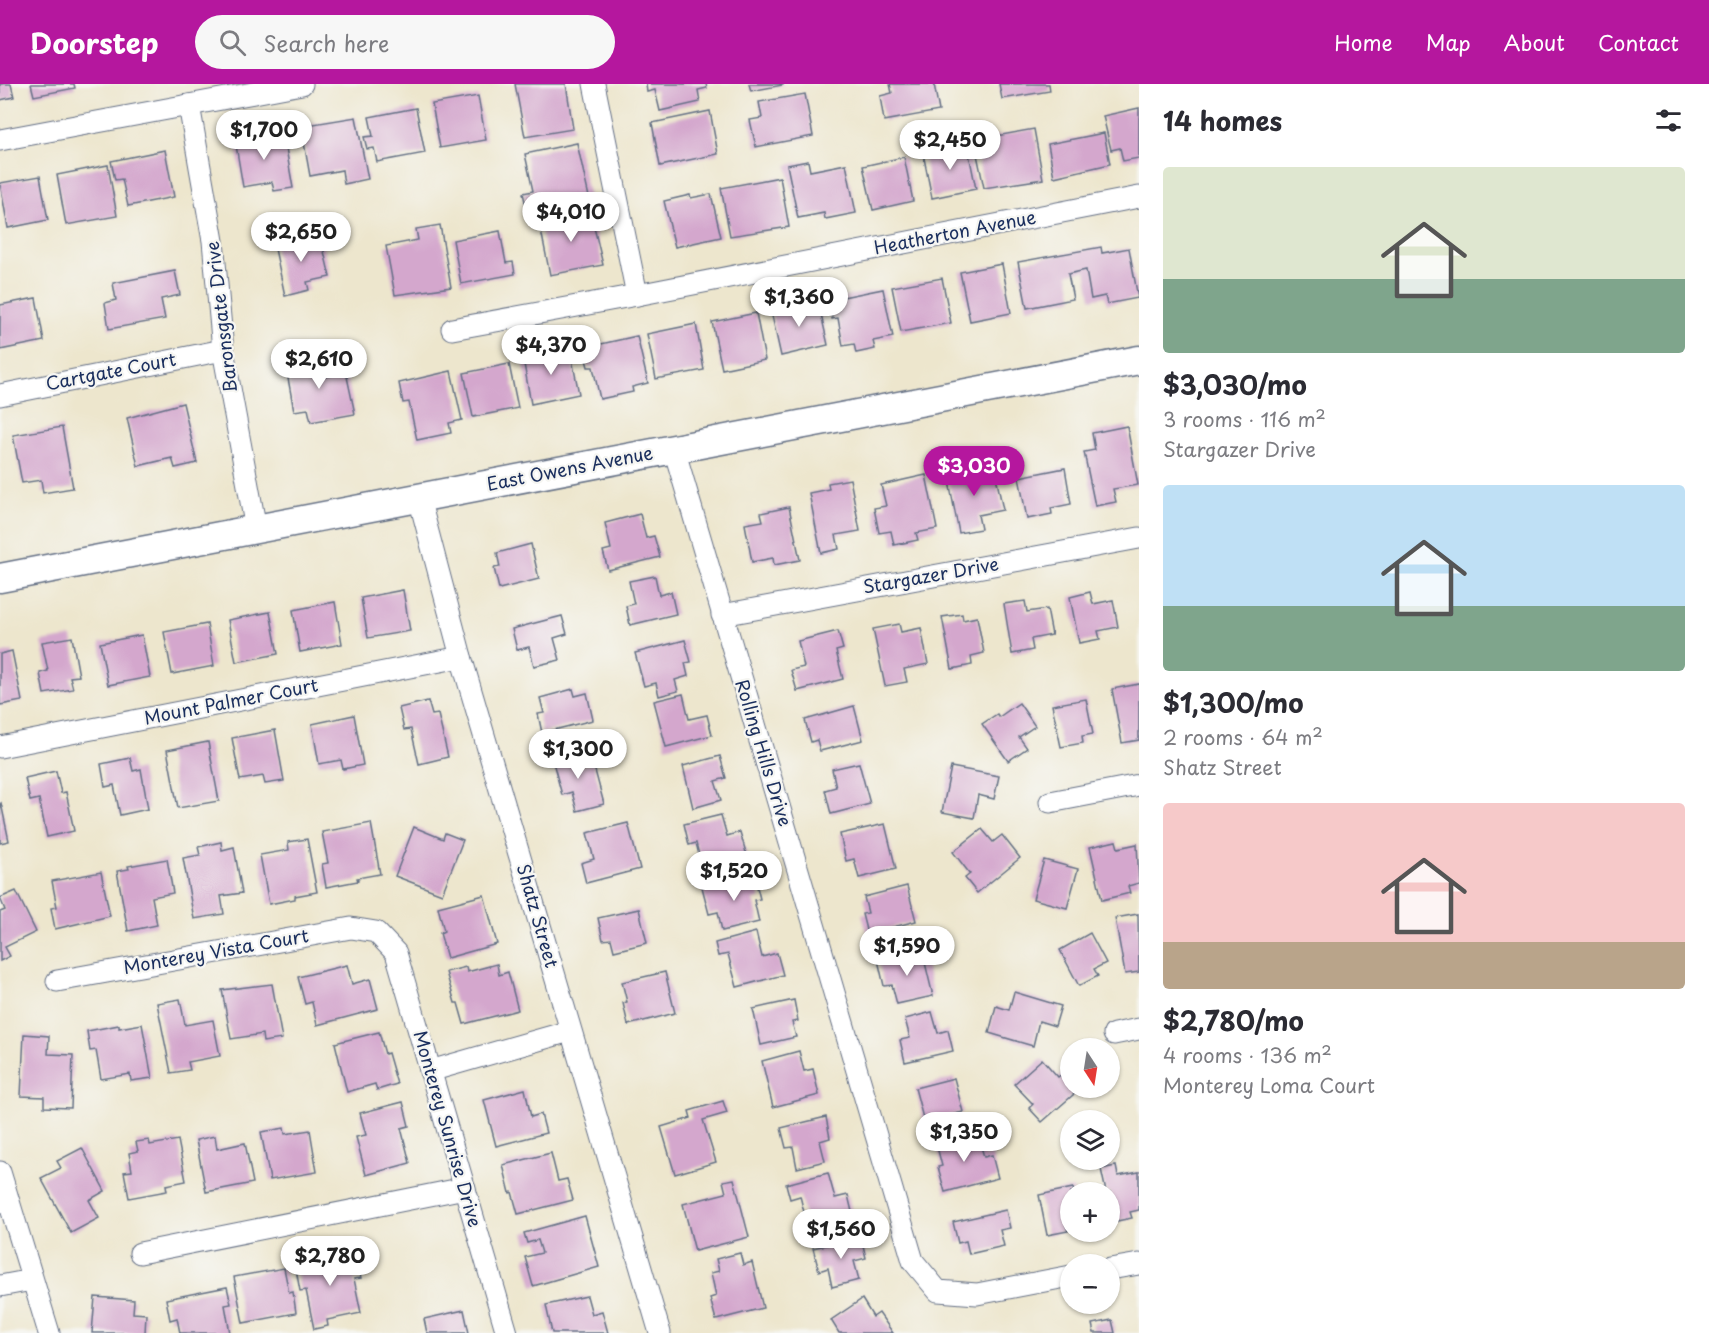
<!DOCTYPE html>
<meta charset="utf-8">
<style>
body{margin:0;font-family:"Playpen Sans",sans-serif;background:#f7f7f7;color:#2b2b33;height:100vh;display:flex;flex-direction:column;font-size:22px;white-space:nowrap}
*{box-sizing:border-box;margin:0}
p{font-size:20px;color:#7c7c81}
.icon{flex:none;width:33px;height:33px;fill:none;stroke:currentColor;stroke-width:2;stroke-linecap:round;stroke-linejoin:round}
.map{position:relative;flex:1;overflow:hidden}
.side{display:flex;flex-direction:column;background:#fff;width:570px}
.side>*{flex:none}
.needle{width:39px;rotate:168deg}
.tools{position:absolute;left:1060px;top:954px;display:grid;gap:12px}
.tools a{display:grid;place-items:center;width:60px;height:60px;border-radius:50%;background:#fff;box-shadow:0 2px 4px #0004;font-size:30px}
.price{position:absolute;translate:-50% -51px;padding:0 14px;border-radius:21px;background:#fff;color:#222;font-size:20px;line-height:39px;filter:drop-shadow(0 2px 3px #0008)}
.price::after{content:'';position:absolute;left:50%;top:36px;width:18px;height:14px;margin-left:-9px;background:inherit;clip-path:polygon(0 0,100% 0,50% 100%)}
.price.active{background:#b5179e;color:#fff}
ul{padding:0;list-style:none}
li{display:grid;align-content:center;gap:12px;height:318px;padding:0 24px}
li span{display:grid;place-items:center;height:186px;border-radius:6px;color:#555}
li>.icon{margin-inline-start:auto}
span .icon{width:108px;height:108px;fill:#fffc;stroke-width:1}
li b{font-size:26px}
h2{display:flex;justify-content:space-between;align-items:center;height:72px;padding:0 24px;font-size:26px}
header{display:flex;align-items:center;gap:36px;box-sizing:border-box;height:84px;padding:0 30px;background:#b5179e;color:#fff}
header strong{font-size:28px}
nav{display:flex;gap:33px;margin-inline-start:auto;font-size:21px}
.search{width:420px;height:54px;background:#f7f7f7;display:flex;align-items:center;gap:15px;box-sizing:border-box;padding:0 21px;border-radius:33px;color:#7c7c81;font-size:22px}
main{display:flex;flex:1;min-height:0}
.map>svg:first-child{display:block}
.building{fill:#d4a7cd}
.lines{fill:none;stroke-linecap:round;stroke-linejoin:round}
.street-casing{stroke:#646f85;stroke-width:23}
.secondary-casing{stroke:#646f85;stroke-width:31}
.street{stroke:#fff;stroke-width:21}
.secondary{stroke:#fff;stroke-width:28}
.labels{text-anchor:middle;stroke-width:4.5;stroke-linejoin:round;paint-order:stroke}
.street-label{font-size:18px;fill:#1b2f5e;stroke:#f6f6f2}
</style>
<header>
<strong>Doorstep</strong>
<div class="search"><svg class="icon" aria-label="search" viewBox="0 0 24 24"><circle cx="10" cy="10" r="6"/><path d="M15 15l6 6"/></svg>Search here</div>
<nav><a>Home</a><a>Map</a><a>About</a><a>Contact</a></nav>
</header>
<main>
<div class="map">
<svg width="1139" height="1249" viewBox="0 0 1139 1249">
<rect width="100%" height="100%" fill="#f6f6f2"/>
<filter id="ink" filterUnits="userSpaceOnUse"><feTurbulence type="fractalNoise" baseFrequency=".0167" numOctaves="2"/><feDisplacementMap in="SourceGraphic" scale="12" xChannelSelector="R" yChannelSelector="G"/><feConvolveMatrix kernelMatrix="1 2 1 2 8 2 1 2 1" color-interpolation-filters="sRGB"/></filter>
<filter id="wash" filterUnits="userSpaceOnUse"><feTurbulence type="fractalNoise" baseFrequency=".008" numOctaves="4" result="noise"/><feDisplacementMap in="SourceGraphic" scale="24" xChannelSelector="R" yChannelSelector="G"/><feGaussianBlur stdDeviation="1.35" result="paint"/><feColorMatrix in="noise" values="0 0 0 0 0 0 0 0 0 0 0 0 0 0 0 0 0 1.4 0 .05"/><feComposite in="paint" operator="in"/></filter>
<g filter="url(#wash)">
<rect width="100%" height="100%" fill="#ede6cd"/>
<g id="blocks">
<g class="building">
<polygon points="0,0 11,0 14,13 0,16"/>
<polygon points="31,0 74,0 75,4 34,12"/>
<polygon points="515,0 566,0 573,45 525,53"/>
<polygon points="646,0 706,0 707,4 698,6 700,18 660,27 655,6 647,8"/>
<polygon points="749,0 783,0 783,1 751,7"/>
<polygon points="890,0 934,0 939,27 884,37 880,12 892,9"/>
<polygon points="999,0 1049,0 1050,7 1002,15"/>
<polygon points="805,10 813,52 756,63 750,36 762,34 759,18"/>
<polygon points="478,12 486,56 440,64 432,20"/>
<polygon points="416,24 425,69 377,78 374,64 367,65 364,53 373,52 369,33"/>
<polygon points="1139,24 1139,74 1123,77 1120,64 1111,66 1103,32"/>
<polygon points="710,27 718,70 660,82 652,39"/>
<polygon points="356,33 368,95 344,100 342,86 310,92 301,42"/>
<polygon points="1034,45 1043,95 984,104 974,56"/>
<polygon points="283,47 293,104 274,107 272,98 243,103 235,55"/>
<polygon points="1104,49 1110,80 1054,93 1048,60"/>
<polygon points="577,59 589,113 527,126 523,109 533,107 525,70"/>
<polygon points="967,60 976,105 932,114 923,69"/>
<polygon points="165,66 174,113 128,122 122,95 115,96 111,77"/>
<polygon points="904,73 913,117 873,126 863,82"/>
<polygon points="808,77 810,87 846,80 856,129 825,135 824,129 798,134 787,81"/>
<polygon points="108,81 117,132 66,141 57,91"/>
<polygon points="40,92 48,136 8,144 0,99"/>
<polygon points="780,93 789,143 730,152 721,104"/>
<polygon points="711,110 721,153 675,163 664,117 690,111 691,114"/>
<polygon points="590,126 603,181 550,191 539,136"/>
<polygon points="440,141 451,203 395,211 386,162 418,156 416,145"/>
<polygon points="500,147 506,179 513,178 515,190 461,200 453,156"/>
<polygon points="320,150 330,193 307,198 309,206 285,212 274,160"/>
<polygon points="1101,163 1102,169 1129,164 1138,214 1107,220 1105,212 1091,215 1086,186 1068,190 1073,215 1027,224 1018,178"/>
<polygon points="1002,180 1011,229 970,237 960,188"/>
<polygon points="175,187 180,211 161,215 165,235 109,245 105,219 116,216 113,199"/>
<polygon points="942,194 951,239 901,248 892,203"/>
<polygon points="883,205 893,253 873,257 875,265 856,269 854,260 843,262 838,234 832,235 828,216"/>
<polygon points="36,214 44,257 0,266 0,221"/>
<polygon points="818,217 828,261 781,272 771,227"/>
<polygon points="756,229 765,276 722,285 712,238"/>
<polygon points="696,240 704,286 656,295 647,250"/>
<polygon points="637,252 648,299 632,303 633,308 600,315 593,283 588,283 583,264"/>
<polygon points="570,265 579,310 531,320 523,274"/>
<polygon points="320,271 324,293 346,288 355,330 311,338 308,325 294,327 285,278"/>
<polygon points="509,280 518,324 473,333 464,289"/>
<polygon points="451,287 462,336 449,339 451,349 417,356 409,318 403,319 399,299"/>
<polygon points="183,319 197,379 175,384 172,374 138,382 127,334"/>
<polygon points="1127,342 1138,401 1113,405 1116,418 1095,422 1084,368 1095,366 1092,349"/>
<polygon points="62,343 73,404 43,409 41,396 22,399 13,351"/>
<polygon points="994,383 1003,426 978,431 981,445 959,449 948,392"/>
<polygon points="1065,384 1071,420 1051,424 1052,430 1027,435 1019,393"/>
<polygon points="926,391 937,445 916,449 918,456 894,461 891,447 879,449 874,424 886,422 881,401"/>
<polygon points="850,395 860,447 836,451 839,465 821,469 809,409 829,405 828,399"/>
<polygon points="789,423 800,476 774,481 773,474 752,478 745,440 763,437 761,429"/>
<polygon points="640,430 646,454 654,452 660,473 608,486 603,467 611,465 605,439"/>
<polygon points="531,460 539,495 499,505 494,484 500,483 497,469"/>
<polygon points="655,492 659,511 671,508 676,530 630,541 626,522 634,520 629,497"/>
<polygon points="403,506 410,547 368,554 361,514"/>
<polygon points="1090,508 1093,520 1113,516 1118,543 1098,547 1100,555 1079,559 1070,513"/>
<polygon points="1025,517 1027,528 1047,525 1052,551 1031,555 1033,566 1012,570 1004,520"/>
<polygon points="335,518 342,560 300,568 293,526"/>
<polygon points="270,528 278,570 236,578 228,536"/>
<polygon points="962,530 963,536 977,533 984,569 971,572 972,581 952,585 942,533"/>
<polygon points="562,532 567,550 554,554 560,576 534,582 529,563 517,566 512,545"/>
<polygon points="207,540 214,582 172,590 164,548"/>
<polygon points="899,540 901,548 921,544 928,580 904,585 907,598 885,602 873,545"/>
<polygon points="838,547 843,565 836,567 843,595 797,607 791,586 804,583 798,557"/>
<polygon points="142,551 150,593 108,601 100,559"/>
<polygon points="72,553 79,592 70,593 73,605 44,610 40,589 48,587 42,558"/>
<polygon points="685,556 691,578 685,579 688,592 675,596 678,607 659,612 656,599 644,602 635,569"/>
<polygon points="12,567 22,617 0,621 0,570"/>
<polygon points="1139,600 1139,656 1122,659 1112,605"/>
<polygon points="573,605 575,612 587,609 593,636 542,649 538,630 544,629 540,614"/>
<polygon points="683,610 689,635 707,631 712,651 666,663 654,617"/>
<polygon points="1086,615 1093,650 1082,652 1083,659 1061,663 1052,621"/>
<polygon points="428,617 432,631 438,630 448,673 419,680 411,645 404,646 399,624"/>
<polygon points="1019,619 1035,642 1019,653 1027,664 1008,677 982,640 997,630 999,633"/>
<polygon points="854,622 863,656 820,667 817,656 811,658 805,636"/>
<polygon points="354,631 363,681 343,685 341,676 319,680 312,640"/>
<polygon points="275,646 284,697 265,700 263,692 240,696 232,654"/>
<polygon points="208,658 219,717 178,724 167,666"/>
<polygon points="573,665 578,683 593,679 604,720 577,727 572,708 562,711 551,671"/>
<polygon points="720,672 726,694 715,697 721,716 693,724 683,682"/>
<polygon points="130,674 133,687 141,685 148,725 120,731 114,701 105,703 101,680"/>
<polygon points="859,679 870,720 831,730 825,706 836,703 832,685"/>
<polygon points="951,683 999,692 994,715 978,711 974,734 942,728"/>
<polygon points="56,687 61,709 66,708 74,747 47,753 39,715 30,717 25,694"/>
<polygon points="1,719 9,757 0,759 0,720"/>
<polygon points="721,731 727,752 740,748 747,772 702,783 696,759 689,761 684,740"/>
<polygon points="371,739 380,790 357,794 358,797 326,803 322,780 328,779 322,748"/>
<polygon points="628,739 640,785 586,799 581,779 594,775 587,749"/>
<polygon points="885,740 896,785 859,794 854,775 846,777 840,750"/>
<polygon points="414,743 443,755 445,749 463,756 442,810 395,792"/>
<polygon points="982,745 993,758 1002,751 1020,774 977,809 965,794 970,790 953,768"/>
<polygon points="307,755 317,808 295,812 295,815 269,820 260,771 289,766 288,758"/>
<polygon points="1116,757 1118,764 1137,760 1139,799 1128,802 1130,809 1102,816 1090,763"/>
<polygon points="221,758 222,766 234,763 242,809 221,812 224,830 194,835 183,774 200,771 198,763"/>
<polygon points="167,775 173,809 152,813 157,841 128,847 117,787 129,785 128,782"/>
<polygon points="1044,776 1078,785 1067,824 1033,815"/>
<polygon points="101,788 110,832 55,845 51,824 57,823 52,797"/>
<polygon points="754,791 760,815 754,816 759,838 722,847 718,828 709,830 702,803"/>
<polygon points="907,802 916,837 867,850 862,830 868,829 864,813"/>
<polygon points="16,807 36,848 5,863 10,872 0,877 0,828 5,826 0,814"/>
<polygon points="484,811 497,860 447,874 440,849 444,847 438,823"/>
<polygon points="639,825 647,859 614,867 611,855 603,856 598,834"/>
<polygon points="1138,830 1139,888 1125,890 1115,834"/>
<polygon points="756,848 762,873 777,869 783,891 737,903 728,870 718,872 715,859"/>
<polygon points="1090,849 1106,879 1094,885 1098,892 1079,902 1060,866"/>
<polygon points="922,866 933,912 897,920 892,901 884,902 878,876"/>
<polygon points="497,880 499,891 508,888 518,926 464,940 458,919 455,919 446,888 466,883 467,888"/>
<polygon points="347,881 352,900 370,895 378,925 317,941 312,918 305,920 298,893"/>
<polygon points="665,888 675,929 628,941 623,919 627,918 622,898"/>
<polygon points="272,900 282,955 263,958 262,950 231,955 222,906"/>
<polygon points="1014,908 1061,922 1055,942 1039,937 1033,962 989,949 996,922 1009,926"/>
<polygon points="180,915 185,941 213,936 220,972 188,978 190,986 171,989 157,919"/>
<polygon points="794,916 798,937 792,938 796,953 761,961 753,925"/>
<polygon points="932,928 938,949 948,946 953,967 905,978 900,956 910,954 905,935"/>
<polygon points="142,940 152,994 131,997 130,990 101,995 96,966 90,967 87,947 119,941 119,944"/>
<polygon points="379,948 385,970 388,969 397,1000 377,1006 375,1000 347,1008 335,959"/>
<polygon points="24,950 49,952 48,970 73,971 71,1024 44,1023 44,1013 21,1012"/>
<polygon points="799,967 804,987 813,985 819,1011 773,1023 762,977"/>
<polygon points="1042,975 1058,993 1066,987 1071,993 1071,1004 1081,1004 1042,1038 1029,1024 1033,1020 1014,1000"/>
<polygon points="954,994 963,1028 924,1038 915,1004"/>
<polygon points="525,1005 531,1033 541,1030 546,1049 496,1062 484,1016"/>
<polygon points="723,1017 727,1029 703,1036 716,1078 675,1090 661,1043 691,1034 689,1027"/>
<polygon points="403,1018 409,1042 401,1044 410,1079 366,1091 356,1053 366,1051 360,1029"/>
<polygon points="826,1033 830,1054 820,1057 825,1077 797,1084 793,1063 786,1064 781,1044"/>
<polygon points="284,1044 285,1050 310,1046 317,1088 270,1096 261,1048"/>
<polygon points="977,1048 984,1073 992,1071 998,1094 945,1108 938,1083 942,1082 936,1059"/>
<polygon points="215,1052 217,1065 245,1059 253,1099 206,1108 196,1056"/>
<polygon points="149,1056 150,1061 178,1056 186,1097 166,1101 167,1107 129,1114 124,1088 132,1087 129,1069 138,1067 136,1058"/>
<polygon points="82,1064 105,1107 89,1116 99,1134 71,1149 41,1094 61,1084 57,1077"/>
<polygon points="551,1069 558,1097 567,1095 573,1116 518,1130 512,1108 510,1109 503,1081"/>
<polygon points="1116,1082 1118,1092 1139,1088 1139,1126 1130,1128 1132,1134 1112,1138 1110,1108 1106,1108 1101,1085"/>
<polygon points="828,1089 835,1114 848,1111 853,1132 808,1144 800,1112 790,1115 786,1100"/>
<polygon points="734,1095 749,1153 695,1167 683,1120 726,1109 723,1097"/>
<polygon points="1073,1104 1074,1108 1071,1108 1071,1139 1066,1140 1068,1147 1047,1151 1039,1111"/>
<polygon points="1006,1126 1010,1144 1000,1146 1004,1162 969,1170 966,1157 958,1159 953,1138"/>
<polygon points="585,1132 599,1183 533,1202 525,1173 542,1169 538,1156 527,1159 524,1149"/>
<polygon points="861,1153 866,1174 854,1177 859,1196 832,1203 828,1184 819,1187 813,1164"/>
<polygon points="356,1168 361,1194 354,1195 361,1229 327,1236 328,1242 314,1245 306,1206 300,1207 295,1180"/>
<polygon points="740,1169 743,1181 752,1178 763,1224 716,1236 710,1214 716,1212 711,1189 719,1187 716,1175"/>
<polygon points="284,1184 289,1209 293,1208 296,1229 243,1239 234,1193"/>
<polygon points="227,1203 231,1220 225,1221 230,1249 180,1249 177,1234 170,1236 166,1215"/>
<polygon points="587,1212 592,1230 602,1227 608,1249 552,1249 546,1221"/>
<polygon points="95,1213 134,1216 133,1229 146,1230 145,1249 92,1249"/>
<polygon points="862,1215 873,1233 879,1229 893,1249 839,1249 831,1236"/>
<polygon points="464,1226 469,1249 427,1249 424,1235"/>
<polygon points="1112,1236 1115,1249 1094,1249 1092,1240"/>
</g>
</g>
</g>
<g filter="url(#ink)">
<use href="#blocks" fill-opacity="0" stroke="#646f85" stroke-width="1.5"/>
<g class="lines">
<g class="street-casing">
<g id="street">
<polyline points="594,0 637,211"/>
<polyline points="189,21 213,157 223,266 256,445"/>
<polyline points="0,56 302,0"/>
<polyline points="452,245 637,211 1139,113"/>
<polyline points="0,311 223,266"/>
<polyline points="674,365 913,1177 938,1207 977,1210 1071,1192"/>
<polyline points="419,414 461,573 660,1249"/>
<polyline points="722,531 1139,454"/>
<polyline points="0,663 461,573"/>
<polyline points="1050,718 1139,701"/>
<polyline points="57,897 351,844 376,848 396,869 507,1249"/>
<polyline points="1114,950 1139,945"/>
<polyline points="430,987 570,947"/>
<polyline points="0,1088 49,1249"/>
<polyline points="140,1169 465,1104"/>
<polyline points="1110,1185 1139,1180"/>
<polyline points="0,1202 32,1196"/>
</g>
</g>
<g class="secondary-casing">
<polyline id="secondary" points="0,494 1139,276"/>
</g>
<use href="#street" class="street"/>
<use href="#secondary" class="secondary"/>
</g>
</g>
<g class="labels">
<g class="street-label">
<text transform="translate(955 149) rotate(-11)" y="6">Heatherton Avenue</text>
<text transform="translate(222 233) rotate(-97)" y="6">Baronsgate Drive</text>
<text transform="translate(111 288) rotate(-11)" y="6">Cartgate Court</text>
<text transform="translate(570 385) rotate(-11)" y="6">East Owens Avenue</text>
<text transform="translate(931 492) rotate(-10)" y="6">Stargazer Drive</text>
<text transform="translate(231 618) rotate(-11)" y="6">Mount Palmer Court</text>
<text transform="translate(763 669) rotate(73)" y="6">Rolling Hills Drive</text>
<text transform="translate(537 832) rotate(74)" y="6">Shatz Street</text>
<text transform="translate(216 868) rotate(-10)" y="6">Monterey Vista Court</text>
<text transform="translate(447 1045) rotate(74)" y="6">Monterey Sunrise Drive</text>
</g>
</g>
</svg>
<div class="tools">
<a><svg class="needle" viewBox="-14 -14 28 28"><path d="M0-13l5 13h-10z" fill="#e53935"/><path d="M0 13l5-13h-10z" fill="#7c7c81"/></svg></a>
<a><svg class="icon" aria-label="layers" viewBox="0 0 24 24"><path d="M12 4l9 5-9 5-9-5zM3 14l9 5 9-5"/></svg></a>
<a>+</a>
<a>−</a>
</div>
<b class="price" style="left:264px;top:77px">$1,700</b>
<b class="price" style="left:950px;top:87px">$2,450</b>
<b class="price" style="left:571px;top:159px">$4,010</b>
<b class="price" style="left:301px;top:179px">$2,650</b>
<b class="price" style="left:799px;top:244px">$1,360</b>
<b class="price" style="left:551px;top:292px">$4,370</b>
<b class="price" style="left:319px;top:306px">$2,610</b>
<b class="price active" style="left:974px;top:413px">$3,030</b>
<b class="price" style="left:578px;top:696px">$1,300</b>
<b class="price" style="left:734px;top:818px">$1,520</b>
<b class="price" style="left:907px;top:893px">$1,590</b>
<b class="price" style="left:964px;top:1079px">$1,350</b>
<b class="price" style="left:841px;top:1176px">$1,560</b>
<b class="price" style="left:330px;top:1203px">$2,780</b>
</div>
<section class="side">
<h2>14 homes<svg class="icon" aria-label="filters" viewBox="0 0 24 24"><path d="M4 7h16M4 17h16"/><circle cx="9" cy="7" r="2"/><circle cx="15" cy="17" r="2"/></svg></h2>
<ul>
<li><span style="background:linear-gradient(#dfe7d0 60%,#7fa58c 0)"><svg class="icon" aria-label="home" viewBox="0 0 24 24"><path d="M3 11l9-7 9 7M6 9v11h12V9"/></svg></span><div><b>$3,030/mo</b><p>3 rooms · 116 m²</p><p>Stargazer Drive</p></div></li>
<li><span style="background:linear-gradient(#bfe0f5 65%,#7fa58c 0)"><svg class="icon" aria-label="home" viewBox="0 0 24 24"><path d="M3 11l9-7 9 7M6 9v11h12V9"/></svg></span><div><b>$1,300/mo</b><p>2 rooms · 64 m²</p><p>Shatz Street</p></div></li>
<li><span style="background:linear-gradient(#f6c9c9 75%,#b9a48a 0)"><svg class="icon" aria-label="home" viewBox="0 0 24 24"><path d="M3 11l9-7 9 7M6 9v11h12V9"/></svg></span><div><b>$2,780/mo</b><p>4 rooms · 136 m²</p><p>Monterey Loma Court</p></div></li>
</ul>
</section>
</main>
